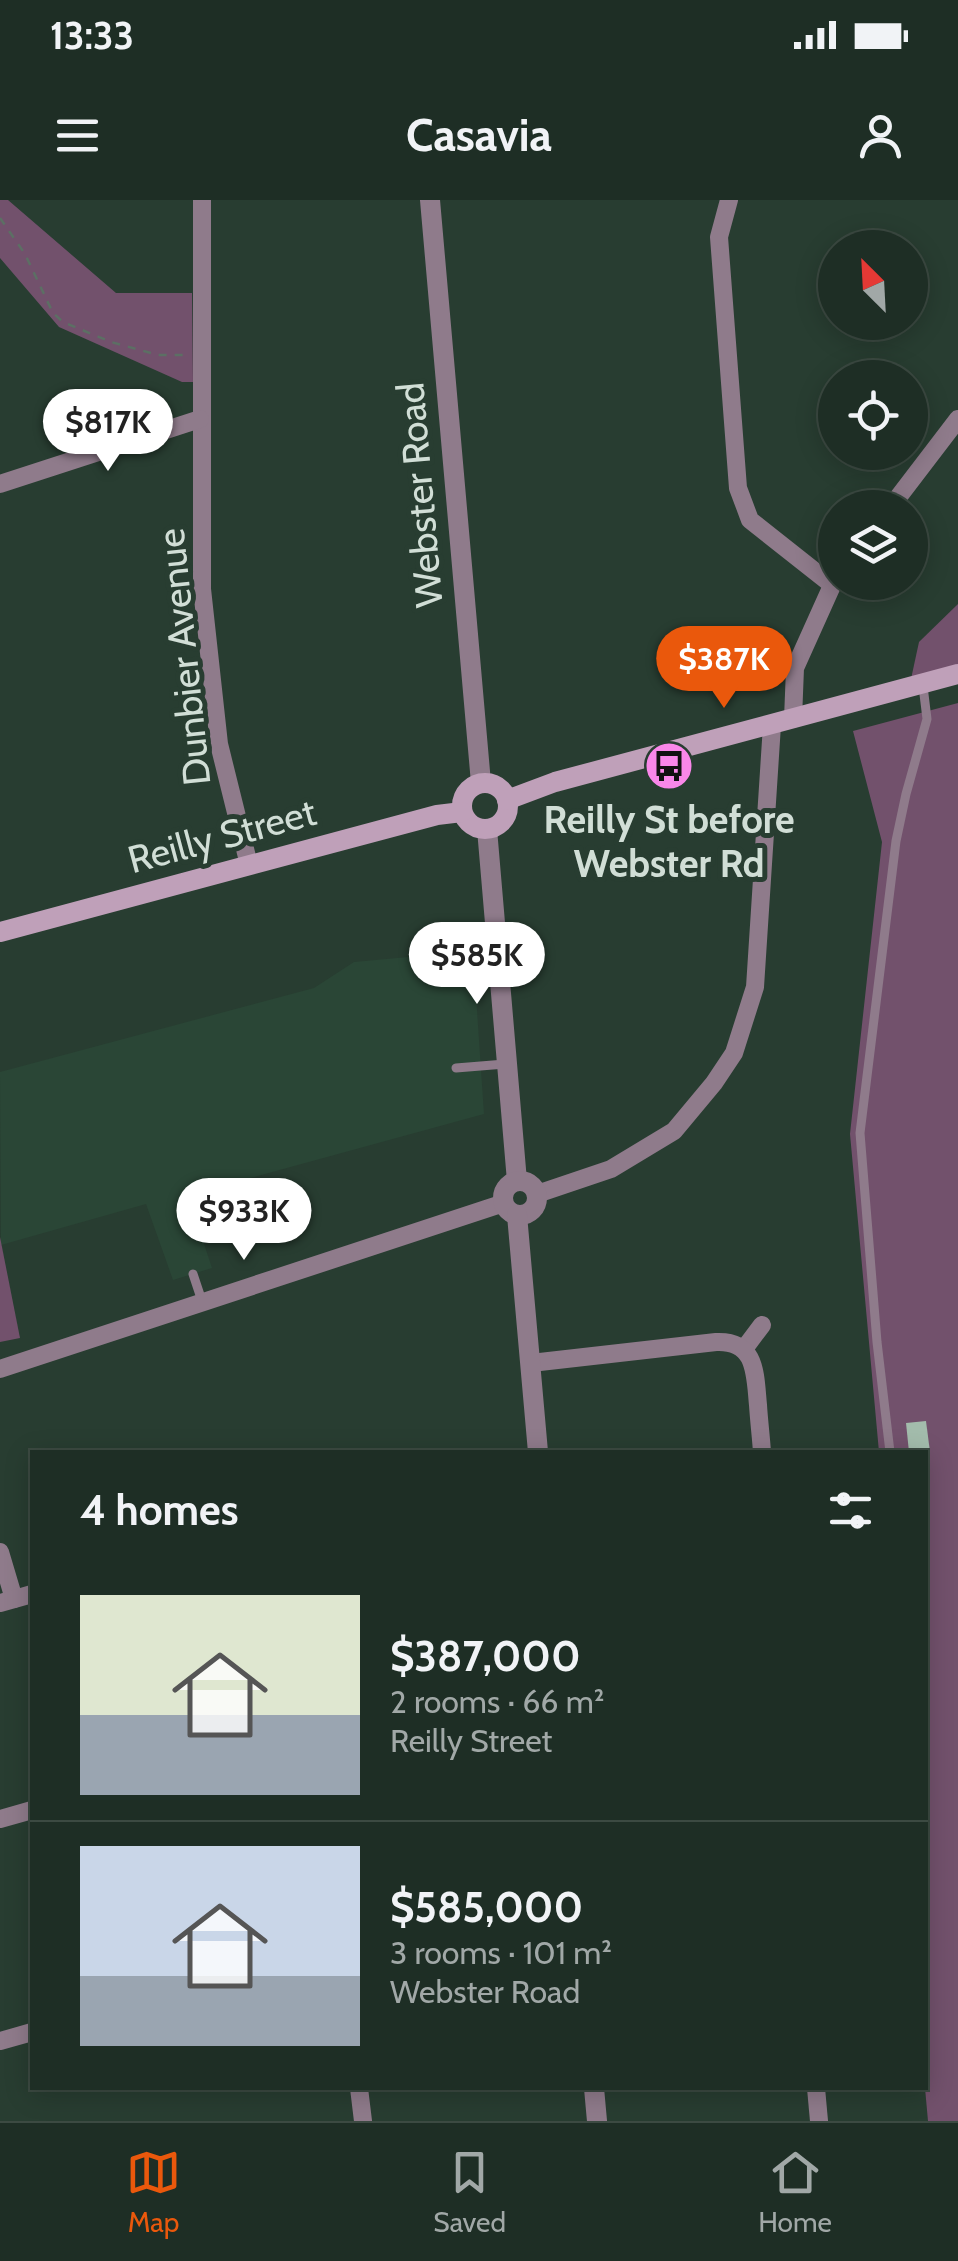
<!DOCTYPE html>
<meta charset="utf-8">
<style>
body{margin:0;font-family:Cabin,sans-serif;background:#2b3a32;color:#f1f3f6;height:100vh;display:flex;flex-direction:column;font-size:38px;white-space:nowrap}
*{box-sizing:border-box;margin:0}
p{font-size:32px;color:#a1a8a7}
.icon{flex:none;width:55px;height:55px;fill:none;stroke:currentColor;stroke-width:2;stroke-linecap:round;stroke-linejoin:round}
.map{position:relative;flex:1;overflow:hidden}
.sheet{position:absolute;left:30px;top:1250px;width:898px;height:640px;display:flex;flex-direction:column;background:#1e2e25;border-radius:0px;box-shadow:0 5px 25px #0003,0 0 0 2px #3c4a42}
.sheet>*{flex:none}
.needle{width:65px;rotate:336deg}
.buttons{position:absolute;left:818px;top:30px;display:grid;gap:20px}
.buttons a{display:grid;place-items:center;width:110px;height:110px;border-radius:50%;background:#1e2e25;box-shadow:0 5px 25px #0003,0 0 0 2px #3c4a42;font-size:50px}
.price{position:absolute;translate:-50% -85px;padding:0 22px;border-radius:35px;background:#fff;color:#222;font-size:32px;line-height:65px;filter:drop-shadow(0 2px 5px #0008)}
.price::after{content:'';position:absolute;left:50%;top:60px;width:30px;height:22px;margin-left:-15px;background:inherit;clip-path:polygon(0 0,100% 0,50% 100%)}
.price.active{background:#ea580c;color:#fff}
ul{padding:0;list-style:none}
li{display:flex;align-items:center;gap:30px;height:250px;padding:0 50px}
li+li{border-top:2px solid #3c4a42}
li span{display:grid;place-items:center;flex:none;width:280px;height:200px;border-radius:0px;color:#555}
li>.icon{margin-inline-start:auto}
span .icon{width:120px;height:120px;fill:#fffc;stroke-width:1}
li b{font-size:42px}
h2{display:flex;justify-content:space-between;align-items:center;height:120px;padding:0 50px;font-size:42px}
.status{display:flex;justify-content:space-between;align-items:center;height:70px;padding:0 50px;background:#1e2e25;direction:ltr}
.status svg{height:28px;fill:currentColor}
header{display:flex;justify-content:space-between;align-items:center;height:130px;padding:0 50px;background:#1e2e25;font-size:45px;font-weight:800}
.dock{display:flex;justify-content:space-around;align-items:center;height:140px;border-top:2px solid #3c4a42;background:#1e2e25;font-size:28px;color:#a1a8a7}
.dock a{display:grid;justify-items:center;gap:5px}
.dock .active{color:#ea580c}
.map>svg:first-child{display:block}
.built{fill:#2a4636}
.green{fill:#72516c}
.building{fill:#a3bcac}
.lines{fill:none;stroke-linecap:round;stroke-linejoin:round}
.path{stroke:#5c6f64;stroke-width:2.5;stroke-dasharray:8 8;stroke-linecap:butt}
.service{stroke:#8f7b8b;stroke-width:9}
.minor{stroke:#8f7b8b;stroke-width:18}
.tertiary{stroke:#8f7b8b;stroke-width:20}
.secondary{stroke:#bfa0b9;stroke-width:20}
.labels{text-anchor:middle;stroke-width:10;stroke-linejoin:round;paint-order:stroke}
.street-label{font-size:38px;fill:#d1ded6;stroke:#283d31}
.poi-label{font-size:38px;font-weight:bold;fill:#d1ded6;stroke:#283d31}
</style>
<div class="status"><b>13:33</b><svg viewBox="0 0 49 12"><path d="M0 12V9h3v3zM5 12V6h3v6zM10 12V3h3v9zM15 12V0h3v12zM26 1h20v11H26zM47 4h2v5h-2z"/></svg></div>
<header><svg class="icon" aria-label="menu" viewBox="0 0 24 24"><path d="M4 6h16M4 12h16M4 18h16"/></svg>Casavia<svg class="icon" aria-label="person" viewBox="0 0 24 24"><circle cx="12" cy="8" r="4"/><path d="M4 21q1-7 8-7t8 7"/></svg></header>
<div class="map">
<svg width="958" height="1921" viewBox="0 0 958 1921">
<rect width="100%" height="100%" fill="#283d31"/>
<polygon class="built" points="473,751 484,914 188,995 212,1068 173,1080 146,1004 1,1045 0,872 314,788 354,762"/>
<g class="green">
<polygon points="0,0 8,0 116,93 192,93 193,182 182,182 59,127 0,58"/>
<polygon points="958,404 958,467 911,479 919,442"/>
<polygon points="958,503 958,1921 928,1921 925,1888 925,1252 879,1252 850,934 882,642 853,531"/>
<polygon points="0,1037 20,1138 0,1142"/>
</g>
<polygon class="building" points="926,1221 930,1252 909,1252 906,1223"/>
<g class="lines">
<polyline class="path" points="0,18 25,54 53,113 63,122 111,142 158,155 185,155"/>
<g class="service">
<polyline points="456,868 505,864"/>
<polyline points="193,1074 202,1101"/>
<polyline points="890,1252 877,1142 860,933 896,641 906,594 927,519 923,486"/>
</g>
<g class="minor">
<polyline points="202,0 202,389 219,544 249,665"/>
<polyline points="729,0 719,37 738,288 750,320 831,384"/>
<polyline points="0,284 200,219"/>
<polyline points="890,308 958,219"/>
<polyline points="793,519 795,468 835,379"/>
<polyline points="537,994 611,969 674,931 714,883 734,853 755,787 772,525"/>
<polyline points="744,1149 762,1125"/>
<path d="M 531,1163 L 716,1142 C 757,1140 755,1175 758,1205 C 759,1221 761,1237 762,1252"/>
<polyline points="0,1169 504,1003"/>
<polyline points="0,1352 14,1399"/>
<polyline points="0,1403 32,1394"/>
<polyline points="0,1619 32,1610"/>
<polyline points="0,1841 32,1832"/>
<polyline points="359,1888 363,1921"/>
<polyline points="816,1888 819,1921"/>
</g>
<g class="tertiary">
<polyline points="430,0 481,583"/>
<polyline points="487,629 517,981"/>
<circle cx="520" cy="998" r="17"/>
<polyline points="517,1015 538,1252"/>
<polyline points="594,1888 597,1921"/>
</g>
<g class="secondary">
<circle cx="485" cy="606" r="23"/>
<polyline points="507,600 555,582 958,474"/>
<polyline points="0,732 437,615 462,612"/>
</g>
</g>
<defs>
<g id="bus-disc" transform="scale(2.5)"><circle r="9.5" fill="#f987e9" stroke="#283d31"/><path d="M-5-6H5V4H4V6H2V4H-2V6H-4V4H-5ZM-3.5-4V0h7V-4ZM-3.5 1.2v1.5H-2V1.2ZM2 1.2v1.5H3.5V1.2Z" fill="#111"/></g>
</defs>
<g fill-rule="evenodd">
<use href="#bus-disc" x="669" y="566"/>
</g>
<g class="labels">
<g class="street-label">
<text transform="translate(420 295) rotate(-95)" y="13">Webster Road</text>
<text transform="translate(184 457) rotate(-96)" y="13">Dunbier Avenue</text>
<text transform="translate(222 636) rotate(-15)" y="13">Reilly Street</text>
</g>
<g class="poi-label">
<text x="669" y="633">Reilly St before<tspan x="669" dy="44">Webster Rd</tspan></text>
</g>
</g>
</svg>
<div class="buttons">
<a><svg class="needle" viewBox="-14 -14 28 28"><path d="M0-13l5 13h-10z" fill="#e53935"/><path d="M0 13l5-13h-10z" fill="#a1a8a7"/></svg></a>
<a><svg class="icon" aria-label="locate" viewBox="0 0 24 24"><circle cx="12" cy="12" r="6"/><path d="M12 2v4M12 18v4M2 12h4M18 12h4"/></svg></a>
<a><svg class="icon" aria-label="layers" viewBox="0 0 24 24"><path d="M12 4l9 5-9 5-9-5zM3 14l9 5 9-5"/></svg></a>
</div>
<b class="price" style="left:108px;top:274px">$817K</b>
<b class="price active" style="left:724px;top:511px">$387K</b>
<b class="price" style="left:477px;top:807px">$585K</b>
<b class="price" style="left:244px;top:1063px">$933K</b>
<section class="sheet">
<h2>4 homes<svg class="icon" aria-label="filters" viewBox="0 0 24 24"><path d="M4 7h16M4 17h16"/><circle cx="9" cy="7" r="2"/><circle cx="15" cy="17" r="2"/></svg></h2>
<ul>
<li><span style="background:linear-gradient(#dfe7d0 60%,#9aa5b1 0)"><svg class="icon" aria-label="home" viewBox="0 0 24 24"><path d="M3 11l9-7 9 7M6 9v11h12V9"/></svg></span><div><b>$387,000</b><p>2 rooms · 66 m²</p><p>Reilly Street</p></div></li>
<li><span style="background:linear-gradient(#c9d6e8 65%,#9aa5b1 0)"><svg class="icon" aria-label="home" viewBox="0 0 24 24"><path d="M3 11l9-7 9 7M6 9v11h12V9"/></svg></span><div><b>$585,000</b><p>3 rooms · 101 m²</p><p>Webster Road</p></div></li>
</ul>
</section>
</div>
<nav class="dock">
<a class="active"><svg class="icon" aria-label="map" viewBox="0 0 24 24"><path d="M3 6l6-2 6 2 6-2v14l-6 2-6-2-6 2zM9 4v14M15 6v14"/></svg>Map</a>
<a><svg class="icon" aria-label="saved" viewBox="0 0 24 24"><path d="M7 4h10v16l-5-4-5 4z"/></svg>Saved</a>
<a><svg class="icon" aria-label="home" viewBox="0 0 24 24"><path d="M3 11l9-7 9 7M6 9v11h12V9"/></svg>Home</a>
</nav>
